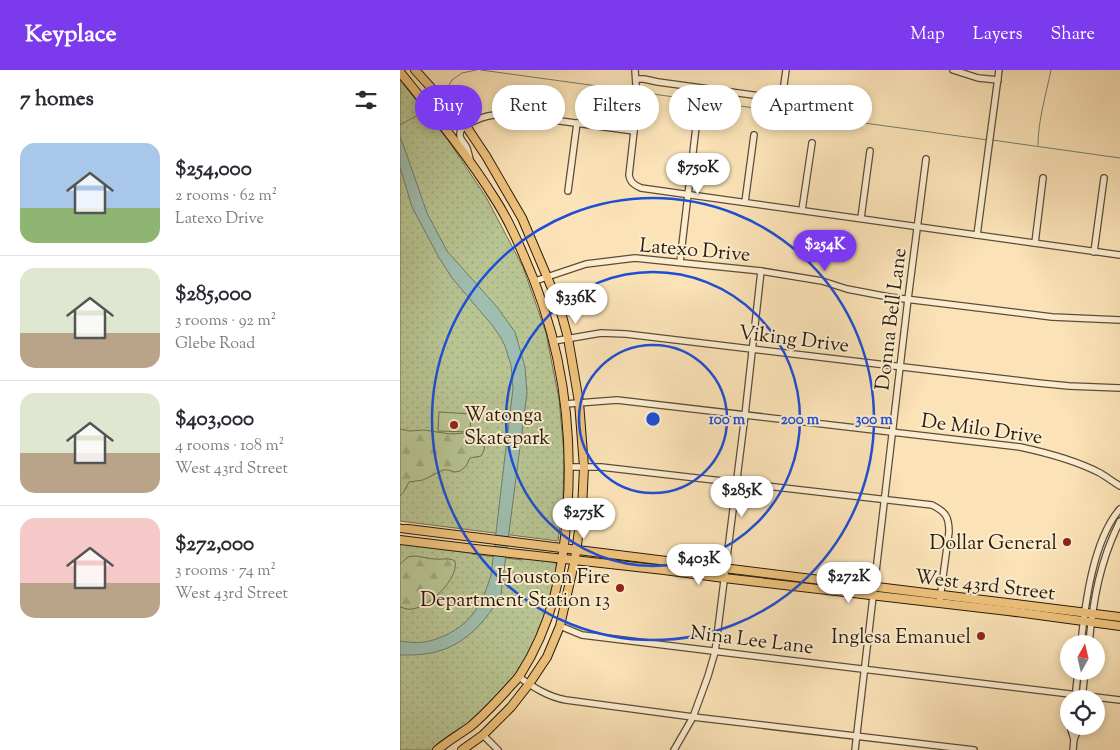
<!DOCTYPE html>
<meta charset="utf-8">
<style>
body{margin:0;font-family:"Sorts Mill Goudy",serif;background:#f7f7f7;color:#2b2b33;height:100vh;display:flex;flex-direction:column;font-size:19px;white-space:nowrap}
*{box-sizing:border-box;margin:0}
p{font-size:16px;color:#7c7c81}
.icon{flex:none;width:28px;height:28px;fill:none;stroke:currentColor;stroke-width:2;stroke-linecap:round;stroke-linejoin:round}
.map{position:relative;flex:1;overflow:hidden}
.panel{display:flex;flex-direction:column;background:#fff;width:400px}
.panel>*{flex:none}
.banner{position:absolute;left:15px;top:15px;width:475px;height:45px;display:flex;gap:10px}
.needle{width:32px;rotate:8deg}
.buttons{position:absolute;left:660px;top:565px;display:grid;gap:10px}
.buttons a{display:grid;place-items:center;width:45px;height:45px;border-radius:50%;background:#fff;box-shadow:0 2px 8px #0003;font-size:25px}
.price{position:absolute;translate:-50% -42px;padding:0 11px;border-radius:18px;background:#fff;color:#222;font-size:16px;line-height:32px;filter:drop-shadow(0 1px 2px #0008)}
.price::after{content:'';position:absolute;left:50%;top:30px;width:15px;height:11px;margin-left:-8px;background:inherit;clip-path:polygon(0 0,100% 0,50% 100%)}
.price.active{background:#7c3aed;color:#fff}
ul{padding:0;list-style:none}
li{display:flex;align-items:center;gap:15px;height:125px;padding:0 20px}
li+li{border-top:1px solid #e1e1e2}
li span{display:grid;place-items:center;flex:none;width:140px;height:100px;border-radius:15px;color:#555}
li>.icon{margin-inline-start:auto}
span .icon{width:60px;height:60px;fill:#fffc;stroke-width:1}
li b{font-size:21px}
h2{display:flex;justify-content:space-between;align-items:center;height:60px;padding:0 20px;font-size:21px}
.tag{padding:0 18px;border-radius:22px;background:#fff;box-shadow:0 2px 8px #0003;font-size:18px;line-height:45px}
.tag.active{background:#7c3aed;color:#fff}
header{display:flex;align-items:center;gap:30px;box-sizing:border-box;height:70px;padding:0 25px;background:#7c3aed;color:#fff}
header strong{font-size:24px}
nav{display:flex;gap:28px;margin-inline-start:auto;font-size:18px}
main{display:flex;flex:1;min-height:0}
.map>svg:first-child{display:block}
.grass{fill:url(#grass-dots);stroke:#707050}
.forest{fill:url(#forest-firs);stroke:#707050}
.garden{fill:#b8c593;stroke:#707050}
.water{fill:#9fbeaf;stroke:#6f7d6e}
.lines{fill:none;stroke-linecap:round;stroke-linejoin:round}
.stream{stroke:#6f7d6e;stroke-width:1}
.minor-casing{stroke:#5c4d37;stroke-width:8}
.major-casing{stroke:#271b0c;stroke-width:10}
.minor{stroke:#fcedd0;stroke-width:5.5}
.major{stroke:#eec27c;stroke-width:8}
.ring{fill:none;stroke:#1d4ed8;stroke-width:2.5}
.poi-dot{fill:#8f2418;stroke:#fcedd0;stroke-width:2}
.labels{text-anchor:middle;stroke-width:4;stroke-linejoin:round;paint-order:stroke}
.street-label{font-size:20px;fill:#271b0c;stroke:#fcedd0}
.poi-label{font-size:20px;fill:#271b0c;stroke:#fcedd0;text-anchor:end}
.centre{fill:#1d4ed8;stroke:#fcedd0;stroke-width:2.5}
.ring-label{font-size:15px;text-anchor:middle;font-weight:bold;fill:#1d4ed8;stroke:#fcedd0;stroke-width:4;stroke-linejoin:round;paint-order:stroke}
</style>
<header>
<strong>Keyplace</strong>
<nav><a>Map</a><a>Layers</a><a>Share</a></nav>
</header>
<main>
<section class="panel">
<h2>7 homes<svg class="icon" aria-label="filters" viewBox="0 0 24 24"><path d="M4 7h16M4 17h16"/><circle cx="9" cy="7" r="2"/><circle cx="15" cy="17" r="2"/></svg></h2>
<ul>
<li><span style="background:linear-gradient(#a9c7e8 65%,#8fb573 0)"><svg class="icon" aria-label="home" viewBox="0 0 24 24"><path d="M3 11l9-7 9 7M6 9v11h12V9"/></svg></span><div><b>$254,000</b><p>2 rooms · 62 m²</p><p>Latexo Drive</p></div></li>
<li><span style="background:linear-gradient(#dfe7d0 65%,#b9a48a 0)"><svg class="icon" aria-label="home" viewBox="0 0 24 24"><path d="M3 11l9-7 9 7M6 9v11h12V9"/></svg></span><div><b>$285,000</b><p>3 rooms · 92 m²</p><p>Glebe Road</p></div></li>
<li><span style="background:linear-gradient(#dfe7d0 60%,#b9a48a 0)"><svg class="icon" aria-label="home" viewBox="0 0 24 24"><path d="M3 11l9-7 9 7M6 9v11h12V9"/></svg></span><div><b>$403,000</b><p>4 rooms · 108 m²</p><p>West 43rd Street</p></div></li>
<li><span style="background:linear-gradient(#f6c9c9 65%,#b9a48a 0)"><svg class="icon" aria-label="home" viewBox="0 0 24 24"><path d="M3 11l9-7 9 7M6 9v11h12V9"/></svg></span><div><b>$272,000</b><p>3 rooms · 74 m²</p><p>West 43rd Street</p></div></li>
</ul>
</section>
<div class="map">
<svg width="720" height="680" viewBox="0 0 720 680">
<defs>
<pattern id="grass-dots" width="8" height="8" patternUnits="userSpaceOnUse" patternTransform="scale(1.25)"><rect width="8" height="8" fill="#b8c593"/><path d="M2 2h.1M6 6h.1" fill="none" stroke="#9ea97e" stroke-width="1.8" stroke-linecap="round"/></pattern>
<pattern id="forest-firs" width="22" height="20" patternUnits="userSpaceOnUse" patternTransform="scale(1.25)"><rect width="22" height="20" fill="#b8c593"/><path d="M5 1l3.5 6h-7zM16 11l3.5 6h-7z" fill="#9ea97e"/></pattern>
</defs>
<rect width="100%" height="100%" fill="#fbe3b7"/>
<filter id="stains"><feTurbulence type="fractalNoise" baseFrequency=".004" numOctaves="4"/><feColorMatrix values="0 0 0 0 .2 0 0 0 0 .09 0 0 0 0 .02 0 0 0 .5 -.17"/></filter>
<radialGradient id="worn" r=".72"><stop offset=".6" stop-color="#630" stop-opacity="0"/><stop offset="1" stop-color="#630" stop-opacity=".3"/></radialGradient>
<g class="grass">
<polygon points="0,10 48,70 86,127 123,197 146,263 159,329 164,384 163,435 158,471 0,451"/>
<polygon points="0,473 72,482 72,484 122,490 122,488 152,491 156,493 157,497 150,531 134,573 124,592 111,610 97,627 66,656 32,680 0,680"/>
</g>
<g class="forest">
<polygon points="0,359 10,361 24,360 50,364 67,363 78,364 82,366 85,372 84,380 81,386 70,388 66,396 60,401 55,402 48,400 43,400 23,410 9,412 3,423 0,426"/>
<path d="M 14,486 C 21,486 27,489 35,489 C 42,490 48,487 55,491 C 59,509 29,537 12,539 C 8,540 4,538 0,537 L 0,494 L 8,487 Z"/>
</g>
<polygon class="garden" points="39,342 71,344 70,362 38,361"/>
<path class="water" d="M 0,67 L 3,74 L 27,143 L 47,181 L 97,237 L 115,262 L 125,297 L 127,323 L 101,524 C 88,549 67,573 39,581 C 26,585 13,585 0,585 L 0,571 C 20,574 28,573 46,565 C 73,552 83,532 91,505 L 113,318 L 111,295 L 105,276 L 101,268 L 92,255 L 52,208 L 38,186 L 12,137 L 0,97 Z"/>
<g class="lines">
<g class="stream">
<polyline points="81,0 234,21"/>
<polyline points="238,22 588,70"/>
<polyline points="43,26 52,10 62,3 76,0"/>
<polyline points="32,36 39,31"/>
<polyline points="0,55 27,40"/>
<polyline points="592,70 720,88"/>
<path d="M 638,75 C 638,50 646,25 651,0"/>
</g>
<g class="minor-casing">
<g id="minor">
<path d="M 235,0 L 236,15 L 234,29 L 234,61 L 229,105 C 230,112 234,115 241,118 L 720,185"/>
<polyline points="553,0 578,8 598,10"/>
<polyline points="236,9 244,9 258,12 382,29 386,0"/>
<path d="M 70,89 C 69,86 68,81 67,78 C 65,73 59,69 60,64 C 60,58 66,55 70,53 C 87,44 98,44 116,45 L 234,61"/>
<polyline points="168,121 177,53"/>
<polyline points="345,132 354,65"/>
<polyline points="402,140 412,73"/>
<polyline points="461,148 470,81"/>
<polyline points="577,165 599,0"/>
<polyline points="635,173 643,108"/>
<polyline points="694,182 704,108"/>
<polyline points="280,192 296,57"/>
<polyline points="135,211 186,194 235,188 361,201 422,211 447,219 489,227 652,247 720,250"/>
<polyline points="154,271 201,263 226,264 638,313 669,316 720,318"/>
<path d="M 165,334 L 217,330 L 620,377 C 648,383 675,390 700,403 C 707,407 713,412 720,416"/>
<path d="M 170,397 L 201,397 L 532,435 C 546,442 549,447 549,462 L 540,529"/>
<polyline points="160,556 182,565 321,582 720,630"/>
<path d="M 681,574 C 685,534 693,470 720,439"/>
<path d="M 689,574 C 693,530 700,491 720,451"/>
<path d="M 119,607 C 133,617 148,627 166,630 L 293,647 L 574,680"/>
<polyline points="675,629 678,601"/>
<polyline points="682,629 685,601"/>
<polyline points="672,656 671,660 674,669"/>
<polyline points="83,665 98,680"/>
<polyline points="274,680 293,647 308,606 315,582 345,345 361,201"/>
<polyline points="455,680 508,229 526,89"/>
<polyline points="673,680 674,669 677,662 678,656"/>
</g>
</g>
<g class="major-casing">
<g id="major">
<polyline points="15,0 66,56 86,86 122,148 159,235 168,268 179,332 184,397 182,439 175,489 160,556 147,587 129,614 111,637 83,665 62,680"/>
<path d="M 0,2 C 33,43 67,84 95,129 C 106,146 115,165 123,184 C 160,266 174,354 167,444 C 163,502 152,555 120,605 C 116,611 111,615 107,620 C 96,632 84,645 71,656 C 60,664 48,671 37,680"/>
<path d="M 0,458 C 240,488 480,518 720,547"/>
<polyline points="0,470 75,479 264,500 324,508 608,541 720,556"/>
</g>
</g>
<use href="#minor" class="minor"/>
<use href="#major" class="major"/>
</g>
<g class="ring">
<circle cx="253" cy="349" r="74"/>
<circle cx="253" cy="349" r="147"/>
<circle cx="253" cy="349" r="221"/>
</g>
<g class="poi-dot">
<circle cx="54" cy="355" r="5"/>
<circle cx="667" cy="472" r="5"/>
<circle cx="220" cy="518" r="5"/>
<circle cx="581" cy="566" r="5"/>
</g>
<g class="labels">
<g class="street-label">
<text transform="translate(295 179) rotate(5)" y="7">Latexo Drive</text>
<text transform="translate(490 249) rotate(-83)" y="7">Donna Bell Lane</text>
<text transform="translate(394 268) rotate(7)" y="7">Viking Drive</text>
<text transform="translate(582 358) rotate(8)" y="7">De Milo Drive</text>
<text transform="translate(585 514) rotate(7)" y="7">West 43rd Street</text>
<text transform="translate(352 569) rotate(7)" y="7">Nina Lee Lane</text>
</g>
<g class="poi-label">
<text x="64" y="351" text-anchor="start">Watonga<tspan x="64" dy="23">Skatepark</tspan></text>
<text x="657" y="479">Dollar General</text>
<text x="210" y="513">Houston Fire<tspan x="210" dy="23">Department Station 13</tspan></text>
<text x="571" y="573">Inglesa Emanuel</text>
</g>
</g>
<circle cx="253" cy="349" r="8" class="centre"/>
<g class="ring-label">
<text x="327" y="354">100 m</text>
<text x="400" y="354">200 m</text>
<text x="474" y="354">300 m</text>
</g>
<rect width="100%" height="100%" filter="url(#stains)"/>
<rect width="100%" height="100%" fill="url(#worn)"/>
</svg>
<div class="buttons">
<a><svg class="needle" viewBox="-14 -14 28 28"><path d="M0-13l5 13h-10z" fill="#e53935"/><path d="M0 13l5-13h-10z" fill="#7c7c81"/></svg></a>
<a><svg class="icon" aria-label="locate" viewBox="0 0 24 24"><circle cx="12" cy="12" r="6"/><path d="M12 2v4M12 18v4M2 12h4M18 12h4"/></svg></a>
</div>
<b class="price" style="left:298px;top:125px">$750K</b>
<b class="price active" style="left:425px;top:202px">$254K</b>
<b class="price" style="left:176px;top:255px">$336K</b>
<b class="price" style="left:342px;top:448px">$285K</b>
<b class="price" style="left:184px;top:470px">$275K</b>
<b class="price" style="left:299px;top:516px">$403K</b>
<b class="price" style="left:449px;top:534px">$272K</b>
<div class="banner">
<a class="tag active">Buy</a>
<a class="tag">Rent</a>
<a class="tag">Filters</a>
<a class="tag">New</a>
<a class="tag">Apartment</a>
</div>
</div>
</main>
